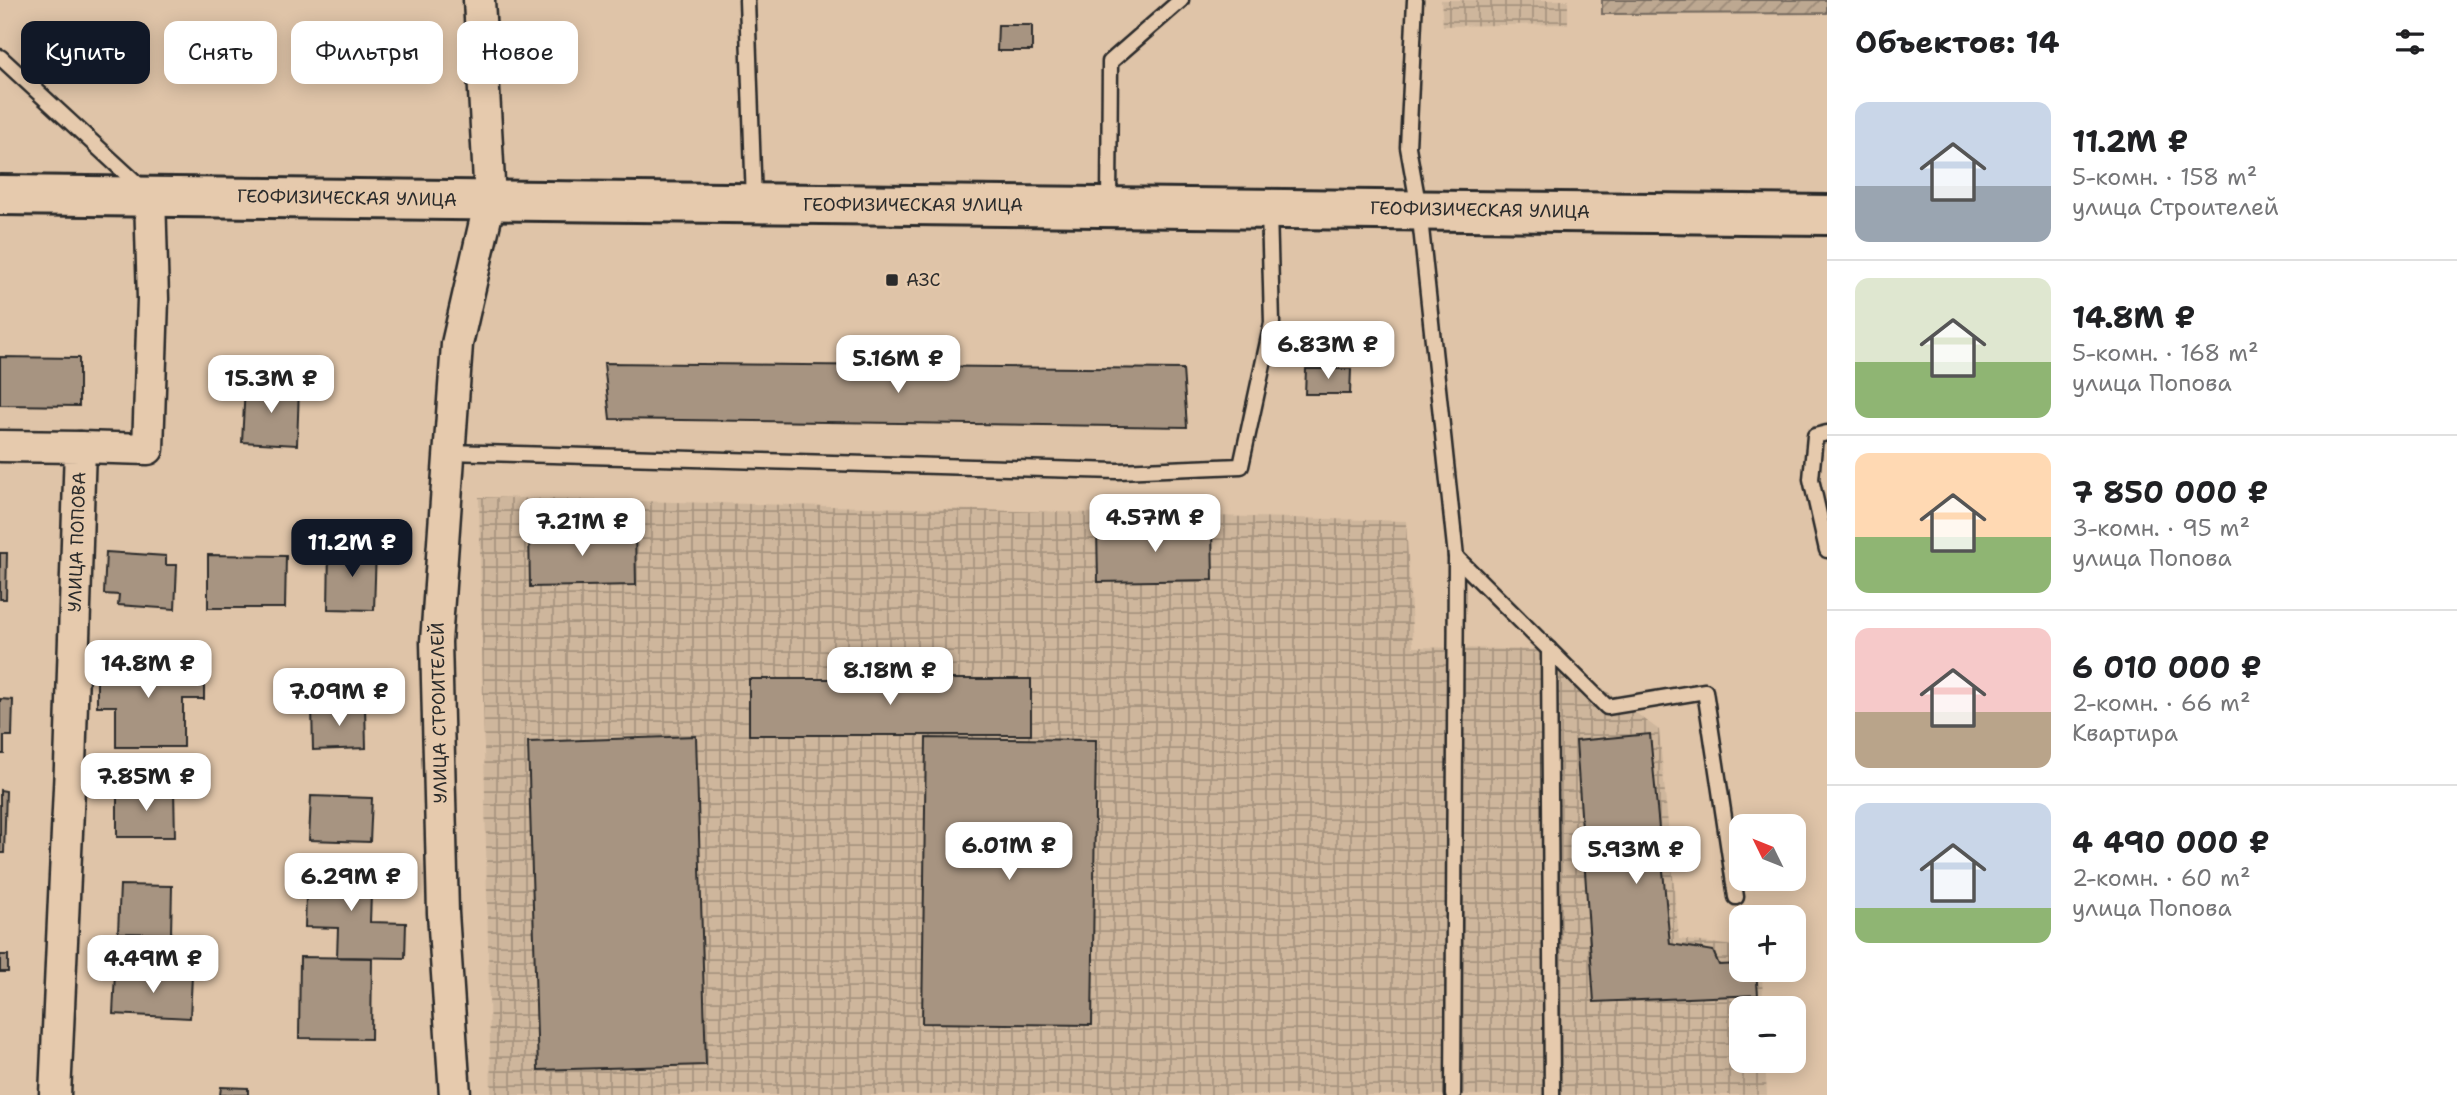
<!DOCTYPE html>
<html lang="ru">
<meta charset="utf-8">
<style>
body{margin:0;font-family:"Shantell Sans",sans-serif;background:#f6f6f6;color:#202124;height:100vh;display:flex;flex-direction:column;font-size:26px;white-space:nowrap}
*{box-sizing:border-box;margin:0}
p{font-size:23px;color:#757577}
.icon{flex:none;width:38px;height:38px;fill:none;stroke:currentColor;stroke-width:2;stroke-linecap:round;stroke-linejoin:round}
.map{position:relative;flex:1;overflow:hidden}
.panel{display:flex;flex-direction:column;background:#fff;width:630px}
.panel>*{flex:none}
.banner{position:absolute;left:21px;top:21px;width:665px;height:63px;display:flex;gap:14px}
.needle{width:46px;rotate:313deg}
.buttons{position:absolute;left:1729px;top:814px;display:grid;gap:14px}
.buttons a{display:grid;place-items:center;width:77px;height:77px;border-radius:14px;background:#fff;box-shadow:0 4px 18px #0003;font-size:35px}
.price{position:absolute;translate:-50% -60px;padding:0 16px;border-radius:14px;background:#fff;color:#222;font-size:23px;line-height:46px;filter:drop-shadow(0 2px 4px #0008)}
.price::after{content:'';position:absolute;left:50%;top:42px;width:21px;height:16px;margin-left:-10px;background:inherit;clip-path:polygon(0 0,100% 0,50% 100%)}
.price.on{background:#111827;color:#fff}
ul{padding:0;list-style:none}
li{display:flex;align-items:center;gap:21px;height:175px;padding:0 28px}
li+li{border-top:2px solid #e0e0e0}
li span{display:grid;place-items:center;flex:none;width:196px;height:140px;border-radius:14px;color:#555}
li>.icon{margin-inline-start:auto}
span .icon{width:84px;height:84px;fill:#fffc;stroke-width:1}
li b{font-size:30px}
h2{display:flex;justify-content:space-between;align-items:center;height:84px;padding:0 28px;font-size:30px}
.pill{padding:0 24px;border-radius:14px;background:#fff;box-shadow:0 4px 18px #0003;font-size:24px;line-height:63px}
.pill.on{background:#111827;color:#fff}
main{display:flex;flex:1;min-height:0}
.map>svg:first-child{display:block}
.industrial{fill:url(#industrial-grid)}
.garden{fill:url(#garden-furrows);stroke:#746a5e;stroke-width:2}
.building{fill:#a79481;stroke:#2b2b2b;stroke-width:2}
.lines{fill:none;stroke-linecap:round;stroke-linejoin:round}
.lane-casing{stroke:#2b2b2b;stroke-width:19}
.street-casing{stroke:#2b2b2b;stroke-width:35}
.primary-casing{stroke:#2b2b2b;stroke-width:44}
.lane{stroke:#e6caad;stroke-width:14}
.street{stroke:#e6caad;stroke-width:30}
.primary{stroke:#e6caad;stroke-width:38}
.poi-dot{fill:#2b2b2b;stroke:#e6caad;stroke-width:2.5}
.labels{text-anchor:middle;stroke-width:5;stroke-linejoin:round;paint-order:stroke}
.street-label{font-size:18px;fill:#2b2b2b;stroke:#e6caad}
.poi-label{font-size:18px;fill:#2b2b2b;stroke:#e6caad;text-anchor:start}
</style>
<main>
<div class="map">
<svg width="1827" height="1095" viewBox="0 0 1827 1095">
<defs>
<pattern id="industrial-grid" width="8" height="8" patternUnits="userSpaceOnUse" patternTransform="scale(1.75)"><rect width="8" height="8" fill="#ceb69c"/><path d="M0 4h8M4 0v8" fill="none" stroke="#a7947f"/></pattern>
<pattern id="garden-furrows" width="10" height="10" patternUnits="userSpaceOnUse" patternTransform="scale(1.75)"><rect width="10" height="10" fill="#bda891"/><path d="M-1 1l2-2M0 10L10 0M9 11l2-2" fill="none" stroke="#9a8977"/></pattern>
</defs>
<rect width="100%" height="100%" fill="#dfc4a8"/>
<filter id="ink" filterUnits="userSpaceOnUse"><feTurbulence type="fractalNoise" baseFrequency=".0143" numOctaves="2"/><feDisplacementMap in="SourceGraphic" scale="14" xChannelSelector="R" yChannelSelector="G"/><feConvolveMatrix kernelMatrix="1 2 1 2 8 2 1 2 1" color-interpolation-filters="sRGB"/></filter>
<g filter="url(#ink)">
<g class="industrial">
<polygon points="1441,0 1568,0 1568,24 1443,26"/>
<polygon points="479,497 1406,521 1413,647 1551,650 1659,730 1679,939 1741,947 1741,970 1762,970 1763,1008 1741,1008 1741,1060 1765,1061 1767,1095 491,1095"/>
</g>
<polygon class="garden" points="1602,0 1827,0 1827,13 1602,14"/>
<g class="building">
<polygon points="998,25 1032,25 1032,51 997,51"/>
<polygon points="0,357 79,358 79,406 0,405"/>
<polygon points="604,363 1183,369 1187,427 610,419"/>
<polygon points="1306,369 1351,369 1350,394 1305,394"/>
<polygon points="245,386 299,388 297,445 242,442"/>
<polygon points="1212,527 1213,580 1098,582 1097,529"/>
<polygon points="635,529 636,585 530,587 529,531"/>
<polygon points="329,548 376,549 374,610 328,609"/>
<polygon points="106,552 166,556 166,565 177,565 175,609 118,605 119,595 104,594"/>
<polygon points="0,553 7,553 6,599 0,599"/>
<polygon points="208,555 286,556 285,608 208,608"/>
<polygon points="97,653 130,654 130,677 177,678 177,657 204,658 204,699 183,699 183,747 116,747 116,706 97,706"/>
<rect x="749" y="679" width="282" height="56"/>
<polygon points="0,699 13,700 12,736 4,736 4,754 0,754"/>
<polygon points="365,705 366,748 313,750 312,707"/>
<polygon points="1650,734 1670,944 1713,951 1719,965 1741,964 1741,970 1756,970 1758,995 1594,1002 1576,741"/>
<polygon points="696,736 706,1065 538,1070 528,742"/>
<polygon points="926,738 1096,740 1092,1025 922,1023"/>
<polygon points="117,789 174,789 175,837 117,837"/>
<polygon points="0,790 6,791 4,853 0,853"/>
<polygon points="311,796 372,798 370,842 309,840"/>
<polygon points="307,865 372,867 370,922 406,923 405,958 337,957 338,928 305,927"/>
<polygon points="120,885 172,886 171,934 118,933"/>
<rect x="0" y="955" width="8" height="17"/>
<polygon points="300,957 372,958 371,1039 299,1038"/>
<polygon points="115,972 192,975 190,1018 113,1014"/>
<polygon points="221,1087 248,1088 248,1095 220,1095"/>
</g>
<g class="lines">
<g class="lane-casing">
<g id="lane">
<polyline points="747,0 754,202"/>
<polyline points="1415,0 1408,147 1419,209 1456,557 1453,1095"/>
<polyline points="0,57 144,190"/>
<polyline points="1109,205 1110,62 1181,0"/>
<polyline points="1827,433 1815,436 1811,479 1827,550"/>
<polyline points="449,452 1118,471 1241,466 1272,323 1269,210"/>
<polyline points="1456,557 1607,707 1705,691 1736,897"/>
<polyline points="1549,649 1552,1095"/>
</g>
</g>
<g class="street-casing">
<g id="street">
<polyline points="0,446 80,447 70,766 55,1095"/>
<polyline points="80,447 148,449 153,299 150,196"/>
<polyline points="455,1095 443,913 436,642 457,344 490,200 479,0"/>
</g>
</g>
<g class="primary-casing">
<polyline id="primary" points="0,195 1827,215"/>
</g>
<use href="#lane" class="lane"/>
<use href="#street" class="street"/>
<use href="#primary" class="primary"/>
</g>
</g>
<rect class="poi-dot" x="885" y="273" width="14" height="14" rx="3.5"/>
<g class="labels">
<g class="street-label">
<text transform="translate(347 198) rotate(1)" y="6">ГЕОФИЗИЧЕСКАЯ УЛИЦА</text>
<text x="913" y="211">ГЕОФИЗИЧЕСКАЯ УЛИЦА</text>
<text transform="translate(1480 210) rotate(1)" y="6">ГЕОФИЗИЧЕСКАЯ УЛИЦА</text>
<text transform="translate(77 542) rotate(-88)" y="6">УЛИЦА ПОПОВА</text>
<text transform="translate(439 713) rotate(-91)" y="6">УЛИЦА СТРОИТЕЛЕЙ</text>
</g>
<g class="poi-label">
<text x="906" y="286">АЗС</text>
</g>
</g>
</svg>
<div class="buttons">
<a><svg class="needle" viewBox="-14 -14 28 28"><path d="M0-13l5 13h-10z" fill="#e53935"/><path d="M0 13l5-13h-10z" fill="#757577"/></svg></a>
<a>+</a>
<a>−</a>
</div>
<b class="price" style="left:1328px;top:381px">6.83M ₽</b>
<b class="price" style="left:898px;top:395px">5.16M ₽</b>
<b class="price" style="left:271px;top:415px">15.3M ₽</b>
<b class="price" style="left:1155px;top:554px">4.57M ₽</b>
<b class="price" style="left:582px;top:558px">7.21M ₽</b>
<b class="price on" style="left:352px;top:579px">11.2M ₽</b>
<b class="price" style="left:148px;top:700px">14.8M ₽</b>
<b class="price" style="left:890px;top:707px">8.18M ₽</b>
<b class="price" style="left:339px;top:728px">7.09M ₽</b>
<b class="price" style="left:146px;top:813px">7.85M ₽</b>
<b class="price" style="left:1009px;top:882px">6.01M ₽</b>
<b class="price" style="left:1636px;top:886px">5.93M ₽</b>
<b class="price" style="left:351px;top:913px">6.29M ₽</b>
<b class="price" style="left:153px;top:995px">4.49M ₽</b>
<div class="banner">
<a class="pill on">Купить</a>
<a class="pill">Снять</a>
<a class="pill">Фильтры</a>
<a class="pill">Новое</a>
</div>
</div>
<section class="panel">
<h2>Объектов: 14<svg class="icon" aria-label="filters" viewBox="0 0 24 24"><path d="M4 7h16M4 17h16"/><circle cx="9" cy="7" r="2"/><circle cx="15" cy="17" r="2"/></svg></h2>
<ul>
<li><span style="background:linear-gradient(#c9d6e8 60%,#9aa5b1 0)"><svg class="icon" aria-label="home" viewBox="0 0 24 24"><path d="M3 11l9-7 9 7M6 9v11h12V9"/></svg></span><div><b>11.2M ₽</b><p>5-комн. · 158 m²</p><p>улица Строителей</p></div></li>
<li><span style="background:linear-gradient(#dfe7d0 60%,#8fb573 0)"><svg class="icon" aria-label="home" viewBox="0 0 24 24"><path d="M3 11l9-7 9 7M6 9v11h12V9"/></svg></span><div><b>14.8M ₽</b><p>5-комн. · 168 m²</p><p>улица Попова</p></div></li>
<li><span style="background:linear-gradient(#ffd9b3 60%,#8fb573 0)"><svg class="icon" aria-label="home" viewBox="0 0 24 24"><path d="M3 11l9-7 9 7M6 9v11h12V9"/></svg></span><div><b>7 850 000 ₽</b><p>3-комн. · 95 m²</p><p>улица Попова</p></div></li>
<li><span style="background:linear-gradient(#f6c9c9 60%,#b9a48a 0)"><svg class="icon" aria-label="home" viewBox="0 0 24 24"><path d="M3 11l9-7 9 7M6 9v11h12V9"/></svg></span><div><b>6 010 000 ₽</b><p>2-комн. · 66 m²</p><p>Квартира</p></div></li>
<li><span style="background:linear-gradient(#c9d6e8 75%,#8fb573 0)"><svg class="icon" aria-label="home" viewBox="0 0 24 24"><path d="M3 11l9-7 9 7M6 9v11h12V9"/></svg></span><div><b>4 490 000 ₽</b><p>2-комн. · 60 m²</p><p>улица Попова</p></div></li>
</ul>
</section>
</main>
